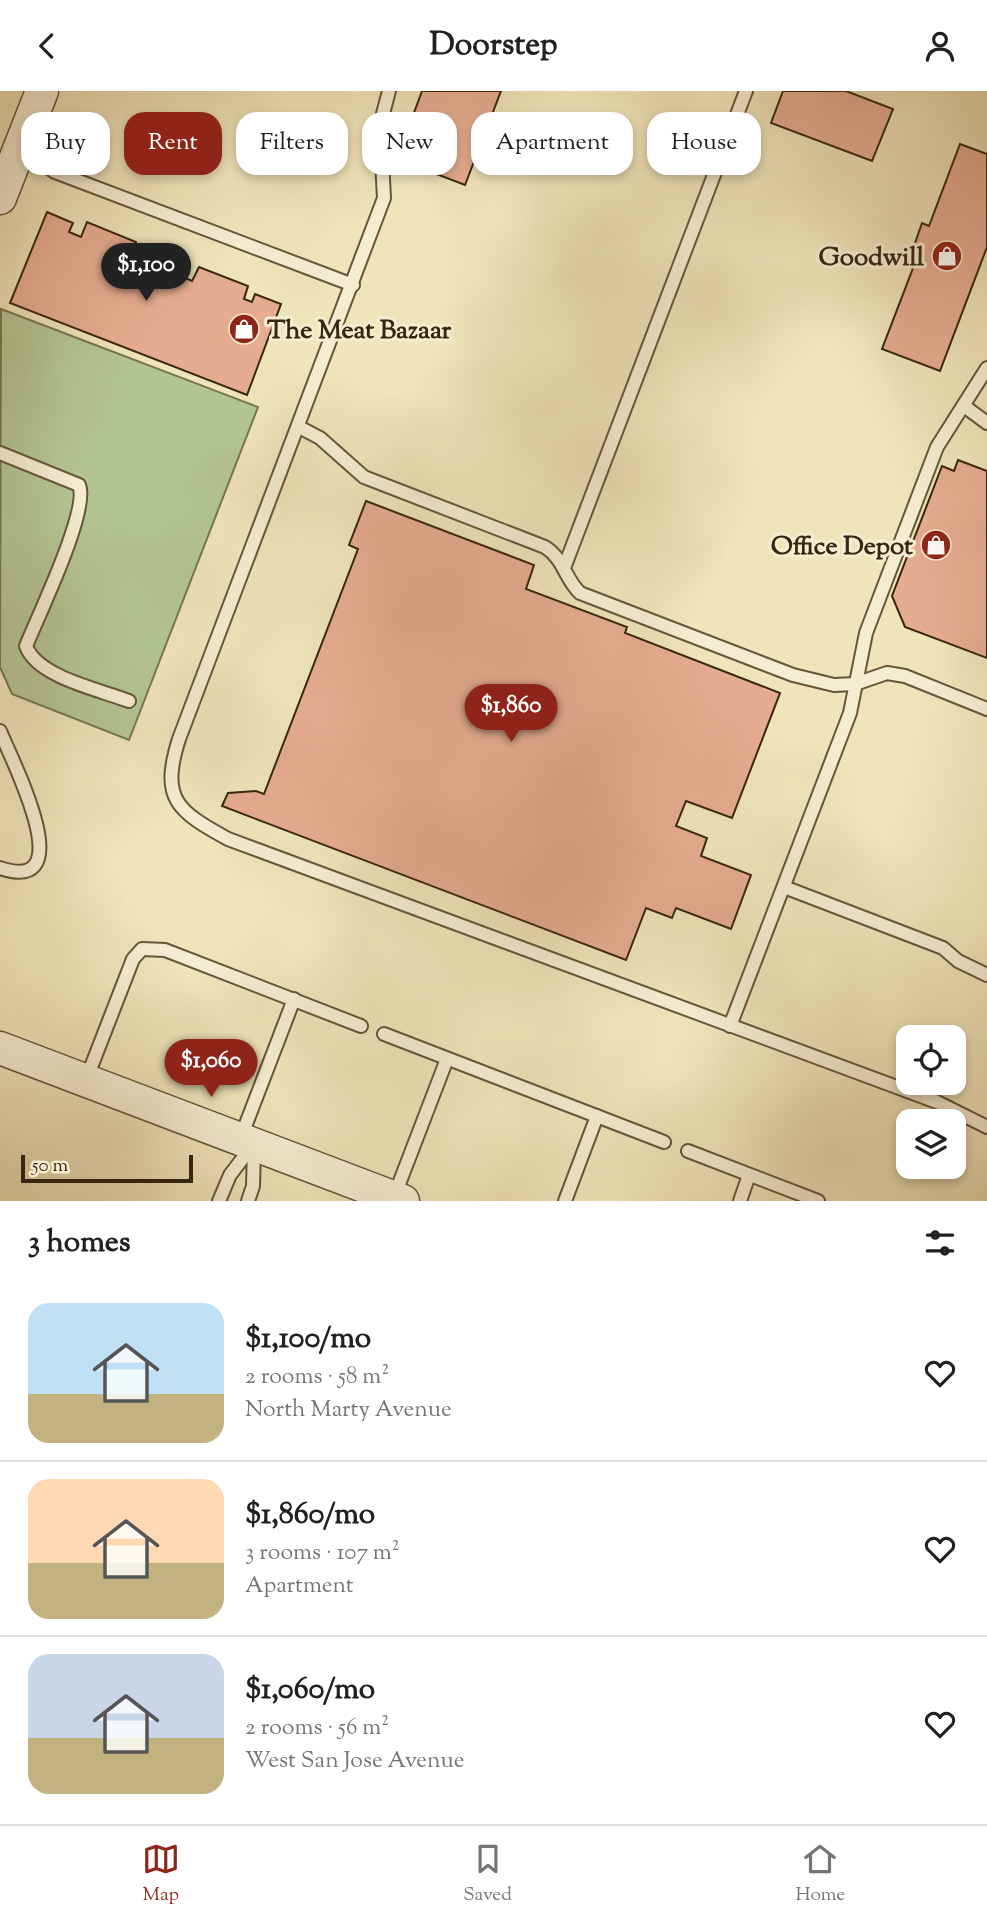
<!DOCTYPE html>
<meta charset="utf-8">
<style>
body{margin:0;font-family:"Sorts Mill Goudy",serif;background:#f6f6f6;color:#202124;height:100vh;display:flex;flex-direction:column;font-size:26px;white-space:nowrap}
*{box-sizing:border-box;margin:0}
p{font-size:23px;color:#757577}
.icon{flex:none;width:38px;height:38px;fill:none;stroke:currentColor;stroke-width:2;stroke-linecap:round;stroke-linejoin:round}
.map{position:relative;height:1110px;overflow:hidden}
.sheet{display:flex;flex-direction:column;background:#fff;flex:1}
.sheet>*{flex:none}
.hud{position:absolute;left:21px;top:21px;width:945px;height:63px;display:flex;gap:14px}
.controls{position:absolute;left:896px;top:934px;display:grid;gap:14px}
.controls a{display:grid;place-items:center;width:70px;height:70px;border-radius:14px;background:#fff;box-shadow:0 4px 10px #0003;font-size:35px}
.scale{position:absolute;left:21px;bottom:18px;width:172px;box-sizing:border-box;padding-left:7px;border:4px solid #372610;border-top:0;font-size:19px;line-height:24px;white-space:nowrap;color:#372610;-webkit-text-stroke:5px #f5edd2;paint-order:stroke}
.price{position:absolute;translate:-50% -60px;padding:0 16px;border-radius:24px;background:#8f2418;color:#fff;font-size:23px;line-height:46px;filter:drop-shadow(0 2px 4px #0008)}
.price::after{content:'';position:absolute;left:50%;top:42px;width:21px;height:16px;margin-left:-10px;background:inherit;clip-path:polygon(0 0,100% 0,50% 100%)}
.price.current{background:#222;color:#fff}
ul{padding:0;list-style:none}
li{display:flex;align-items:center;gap:21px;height:175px;padding:0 28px}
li+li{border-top:2px solid #e0e0e0}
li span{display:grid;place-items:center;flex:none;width:196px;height:140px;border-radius:21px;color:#555}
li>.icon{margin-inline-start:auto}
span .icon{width:84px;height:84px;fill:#fffc;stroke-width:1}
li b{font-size:30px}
h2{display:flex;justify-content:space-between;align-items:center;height:84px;padding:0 28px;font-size:30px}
.tag{padding:0 24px;border-radius:21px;background:#fff;box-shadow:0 4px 10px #0003;font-size:24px;line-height:63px}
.tag.current{background:#8f2418;color:#fff}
header{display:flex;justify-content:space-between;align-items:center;height:91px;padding:0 28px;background:#fff;font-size:32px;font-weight:700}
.menu{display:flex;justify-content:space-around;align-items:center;height:98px;border-top:2px solid #e0e0e0;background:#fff;font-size:19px;color:#757577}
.menu a{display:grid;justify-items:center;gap:4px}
.menu .current{color:#8f2418}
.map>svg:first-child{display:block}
.green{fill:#b4c594;stroke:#767652;stroke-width:2}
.building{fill:#e6ac91;stroke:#372610;stroke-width:2}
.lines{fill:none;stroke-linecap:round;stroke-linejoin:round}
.service-casing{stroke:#65563a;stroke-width:16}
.tertiary-casing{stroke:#65563a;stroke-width:35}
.service{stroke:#f5edd2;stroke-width:12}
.tertiary{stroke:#f5edd2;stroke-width:32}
.labels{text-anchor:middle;stroke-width:6;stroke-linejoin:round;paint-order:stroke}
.poi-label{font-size:26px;font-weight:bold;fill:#372610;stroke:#f5edd2;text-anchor:end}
</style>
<header><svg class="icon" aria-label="back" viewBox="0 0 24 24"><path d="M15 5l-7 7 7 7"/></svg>Doorstep<svg class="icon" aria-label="person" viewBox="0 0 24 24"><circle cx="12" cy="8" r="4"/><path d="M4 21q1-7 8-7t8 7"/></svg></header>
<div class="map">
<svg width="987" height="1110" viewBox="0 0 987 1110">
<rect width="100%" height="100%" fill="#efe4ba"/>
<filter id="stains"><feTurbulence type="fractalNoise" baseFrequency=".00286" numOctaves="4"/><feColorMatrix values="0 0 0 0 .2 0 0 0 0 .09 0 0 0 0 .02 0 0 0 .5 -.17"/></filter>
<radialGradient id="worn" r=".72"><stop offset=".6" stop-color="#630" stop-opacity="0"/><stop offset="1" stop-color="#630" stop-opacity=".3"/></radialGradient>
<polygon class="green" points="1,218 258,316 129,649 12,603 0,576"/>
<g class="building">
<polygon points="422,0 501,0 465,94 397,68"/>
<polygon points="783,0 846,0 893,18 872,70 771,32"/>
<polygon points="960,53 987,63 987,156 940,280 882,258 913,177 907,175 922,132 929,135"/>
<polygon points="47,121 73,132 69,141 81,146 87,131 136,151 132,166 140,169 144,159 184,175 181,185 192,190 199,176 248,195 244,208 252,211 255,203 281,213 247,304 10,212"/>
<polygon points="958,369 987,380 987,567 905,536 892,505 942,375 954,380"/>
<polygon points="366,410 534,474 526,498 627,536 625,542 780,602 732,727 686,710 676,735 707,747 701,765 751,784 731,838 676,817 672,827 646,817 626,869 222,715 228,702 256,700 264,703 358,458 349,454"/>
</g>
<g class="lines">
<g class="service-casing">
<g id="service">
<path d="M 389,0 L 380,34 L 384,107 L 179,648 C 160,708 177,720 228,748 L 937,1011 L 987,1036"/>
<polyline points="20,58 55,81 353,194"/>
<polyline points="964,315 987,332"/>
<path d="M 299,336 L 320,347 L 364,386 L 545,456 C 564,468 565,488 580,502 L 793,584 L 834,594 L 855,593 L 887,582 L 905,585 L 987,618"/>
<path d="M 0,362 L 79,394 C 90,418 38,525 26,555 C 37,586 100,599 129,610"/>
<polyline points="564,477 746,0"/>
<path d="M 0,640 C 11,668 83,805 0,777"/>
<polyline points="784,796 943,857 958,870 987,884"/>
<polyline points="730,935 850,622 866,542 937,356 987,277"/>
<polyline points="384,943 664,1051"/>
<polyline points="86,989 133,868 142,858 165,859 361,935"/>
<polyline points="241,1046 294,908"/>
<polyline points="688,1060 818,1110"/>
<polyline points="394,1106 447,968"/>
<polyline points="219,1110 230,1084 253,1054"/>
<polyline points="248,1110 253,1095 254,1056"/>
<polyline points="565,1110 597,1025"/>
<polyline points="740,1110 749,1084"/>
</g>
</g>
<g class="tertiary-casing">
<g id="tertiary">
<polyline points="0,107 42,0"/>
<polyline points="0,957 403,1110"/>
</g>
</g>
<use href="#service" class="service"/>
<use href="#tertiary" class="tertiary"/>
</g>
<defs>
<g id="shop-disc" transform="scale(1.575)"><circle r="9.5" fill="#8f2418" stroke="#f5edd2"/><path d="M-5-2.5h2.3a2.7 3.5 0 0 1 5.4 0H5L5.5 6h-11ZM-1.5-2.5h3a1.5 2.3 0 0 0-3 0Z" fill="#fff"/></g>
</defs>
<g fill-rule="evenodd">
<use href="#shop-disc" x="947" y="165"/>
<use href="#shop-disc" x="244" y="238"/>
<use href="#shop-disc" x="936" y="454"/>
</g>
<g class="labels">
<g class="poi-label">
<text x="924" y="174">Goodwill</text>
<text x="267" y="247" text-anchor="start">The Meat Bazaar</text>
<text x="913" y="463">Office Depot</text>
</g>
</g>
<rect width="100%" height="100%" filter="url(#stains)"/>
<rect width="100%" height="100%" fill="url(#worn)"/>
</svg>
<div class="controls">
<a><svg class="icon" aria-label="locate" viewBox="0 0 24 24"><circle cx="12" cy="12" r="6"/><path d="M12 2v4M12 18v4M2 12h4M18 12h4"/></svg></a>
<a><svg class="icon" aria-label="layers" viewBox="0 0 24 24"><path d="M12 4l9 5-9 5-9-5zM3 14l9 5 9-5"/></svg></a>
</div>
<div class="scale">50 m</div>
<b class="price current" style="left:146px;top:212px">$1,100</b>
<b class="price" style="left:511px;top:653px">$1,860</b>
<b class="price" style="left:211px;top:1008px">$1,060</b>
<div class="hud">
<a class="tag">Buy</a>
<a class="tag current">Rent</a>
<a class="tag">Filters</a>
<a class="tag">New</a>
<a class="tag">Apartment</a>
<a class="tag">House</a>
</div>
</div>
<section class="sheet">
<h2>3 homes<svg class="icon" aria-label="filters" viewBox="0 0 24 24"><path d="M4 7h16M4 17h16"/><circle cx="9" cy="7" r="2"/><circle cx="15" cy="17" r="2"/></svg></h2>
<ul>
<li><span style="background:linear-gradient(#bfe0f5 65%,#c2b280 0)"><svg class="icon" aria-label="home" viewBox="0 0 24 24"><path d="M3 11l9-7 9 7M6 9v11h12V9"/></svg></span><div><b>$1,100/mo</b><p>2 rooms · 58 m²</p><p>North Marty Avenue</p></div><svg class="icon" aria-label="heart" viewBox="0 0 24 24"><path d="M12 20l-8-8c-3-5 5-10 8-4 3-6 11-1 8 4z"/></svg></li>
<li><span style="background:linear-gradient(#ffd9b3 60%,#c2b280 0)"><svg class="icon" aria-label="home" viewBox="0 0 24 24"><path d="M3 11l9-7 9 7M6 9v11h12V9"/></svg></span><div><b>$1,860/mo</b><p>3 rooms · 107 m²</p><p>Apartment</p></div><svg class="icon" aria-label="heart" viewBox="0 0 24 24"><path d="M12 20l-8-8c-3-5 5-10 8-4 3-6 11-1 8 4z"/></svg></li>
<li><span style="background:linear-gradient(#c9d6e8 60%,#c2b280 0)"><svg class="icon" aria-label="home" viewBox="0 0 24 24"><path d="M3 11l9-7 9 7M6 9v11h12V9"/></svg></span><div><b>$1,060/mo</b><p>2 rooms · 56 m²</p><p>West San Jose Avenue</p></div><svg class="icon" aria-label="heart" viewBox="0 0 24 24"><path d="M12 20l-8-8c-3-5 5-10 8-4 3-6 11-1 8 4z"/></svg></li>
</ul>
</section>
<nav class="menu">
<a class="current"><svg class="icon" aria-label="map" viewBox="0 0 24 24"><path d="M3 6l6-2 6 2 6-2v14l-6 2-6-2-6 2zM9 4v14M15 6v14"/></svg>Map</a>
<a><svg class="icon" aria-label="saved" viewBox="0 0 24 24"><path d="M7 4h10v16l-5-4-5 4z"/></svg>Saved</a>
<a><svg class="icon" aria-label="home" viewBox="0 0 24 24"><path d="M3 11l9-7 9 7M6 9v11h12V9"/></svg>Home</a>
</nav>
